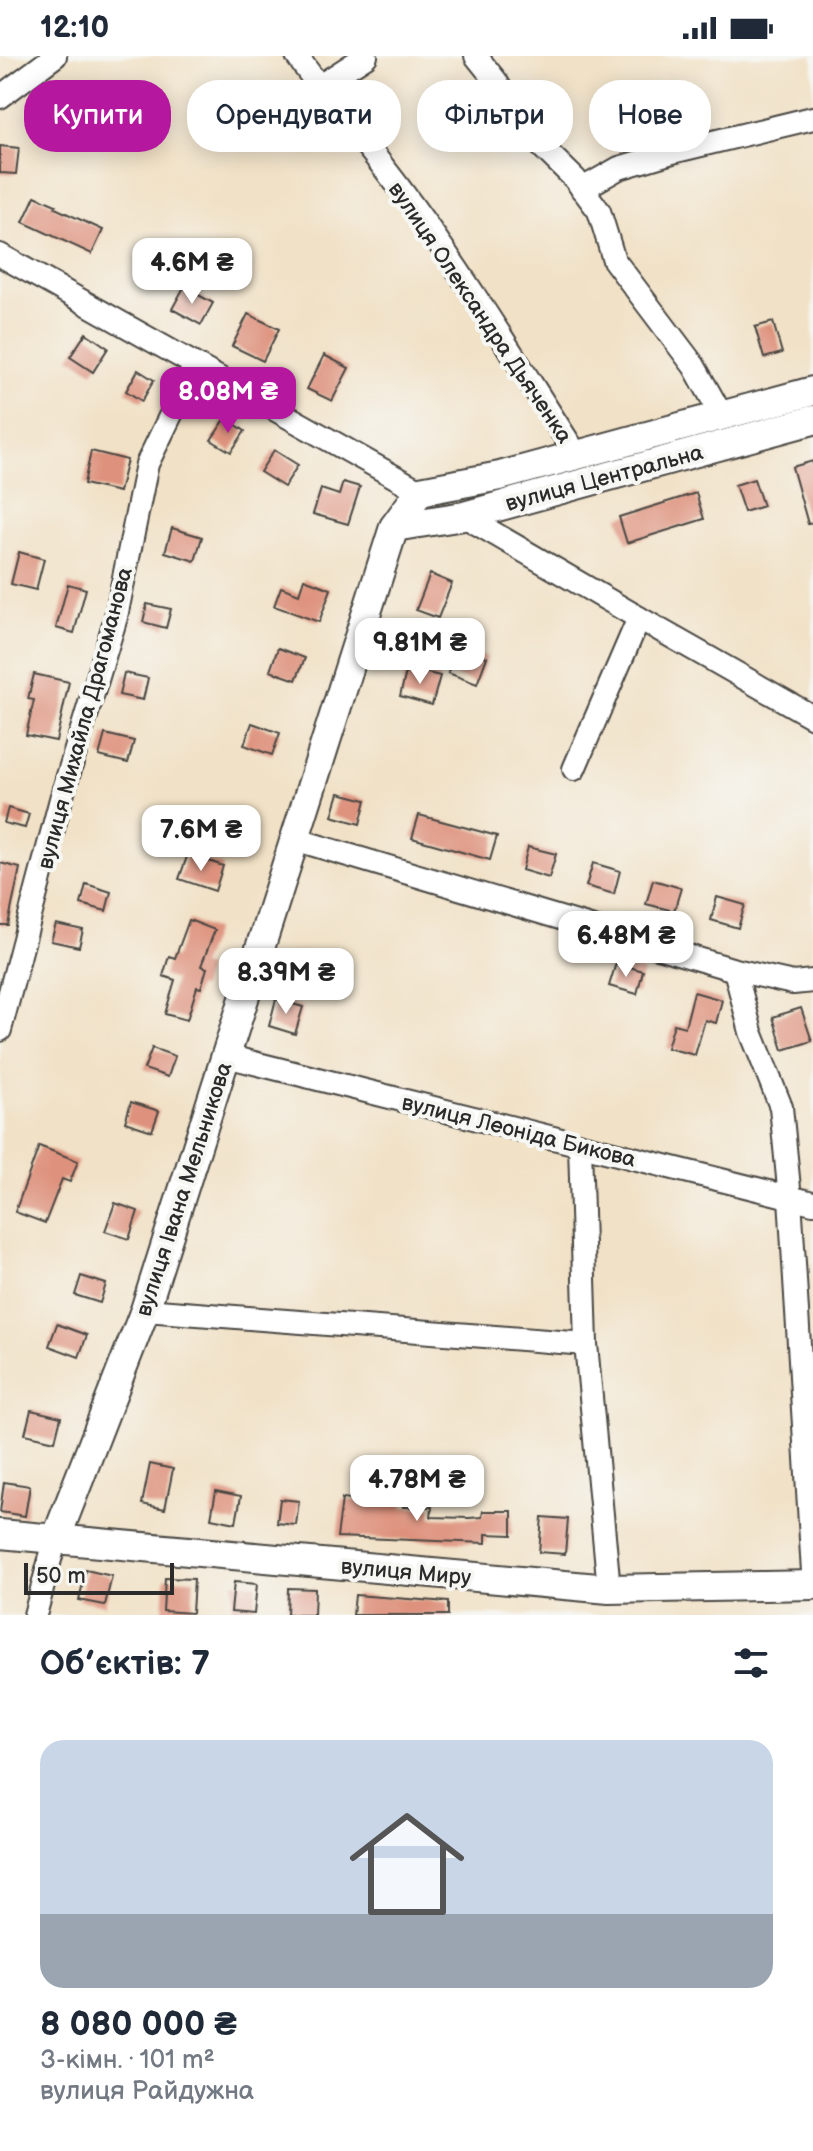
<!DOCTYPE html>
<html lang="uk">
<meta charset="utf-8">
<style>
body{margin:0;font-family:"Balsamiq Sans",sans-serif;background:#f2f2f3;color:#1f2937;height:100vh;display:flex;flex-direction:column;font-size:30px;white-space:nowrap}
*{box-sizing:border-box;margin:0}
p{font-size:26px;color:#747a83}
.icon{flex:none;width:44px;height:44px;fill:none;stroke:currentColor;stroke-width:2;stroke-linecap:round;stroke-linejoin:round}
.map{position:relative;height:1559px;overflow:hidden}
.details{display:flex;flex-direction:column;background:#fff;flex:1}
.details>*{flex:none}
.guide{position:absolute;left:24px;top:24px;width:766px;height:72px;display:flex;gap:16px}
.scale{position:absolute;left:24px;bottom:20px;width:150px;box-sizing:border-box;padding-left:8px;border:4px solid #2b2b2b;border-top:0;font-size:22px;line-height:28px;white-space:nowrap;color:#2b2b2b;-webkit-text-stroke:6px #f6f6f2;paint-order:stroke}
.price{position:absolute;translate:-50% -68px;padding:0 18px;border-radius:16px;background:#fff;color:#222;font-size:26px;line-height:52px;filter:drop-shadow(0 2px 4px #0008)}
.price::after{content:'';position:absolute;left:50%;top:48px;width:24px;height:18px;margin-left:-12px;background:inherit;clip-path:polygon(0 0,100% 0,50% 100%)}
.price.active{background:#b5179e;color:#fff}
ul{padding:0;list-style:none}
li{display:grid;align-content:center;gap:16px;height:424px;padding:0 40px}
li span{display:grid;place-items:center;height:248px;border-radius:24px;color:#555}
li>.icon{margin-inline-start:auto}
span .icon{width:144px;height:144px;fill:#fffc;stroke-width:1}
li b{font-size:34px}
h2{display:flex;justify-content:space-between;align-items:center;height:96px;padding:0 40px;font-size:34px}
.pill{padding:0 28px;border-radius:32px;background:#fff;box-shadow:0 4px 20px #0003;font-size:28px;line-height:72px}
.pill.active{background:#b5179e;color:#fff}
.status{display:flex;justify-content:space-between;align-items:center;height:56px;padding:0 40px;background:#fff;direction:ltr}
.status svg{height:22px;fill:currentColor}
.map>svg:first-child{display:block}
.building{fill:#de927d}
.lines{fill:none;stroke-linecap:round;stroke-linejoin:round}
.minor-casing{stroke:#494642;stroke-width:26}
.tertiary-casing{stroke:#494642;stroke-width:32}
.minor{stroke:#fff;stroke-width:22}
.tertiary{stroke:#fff;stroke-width:28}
.labels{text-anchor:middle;stroke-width:8;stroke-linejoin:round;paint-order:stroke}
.street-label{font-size:22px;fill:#2b2b2b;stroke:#f6f6f2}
</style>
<div class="status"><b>12:10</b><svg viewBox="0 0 49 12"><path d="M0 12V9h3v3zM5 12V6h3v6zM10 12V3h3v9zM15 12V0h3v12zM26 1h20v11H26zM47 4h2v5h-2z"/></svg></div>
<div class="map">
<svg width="813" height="1559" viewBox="0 0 813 1559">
<rect width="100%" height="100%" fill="#f6f6f2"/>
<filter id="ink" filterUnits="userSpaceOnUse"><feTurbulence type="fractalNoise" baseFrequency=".0125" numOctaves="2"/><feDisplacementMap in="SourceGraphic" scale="16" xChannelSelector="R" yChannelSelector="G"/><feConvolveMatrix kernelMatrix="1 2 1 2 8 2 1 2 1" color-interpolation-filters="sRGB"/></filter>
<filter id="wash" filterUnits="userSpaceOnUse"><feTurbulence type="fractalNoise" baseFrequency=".006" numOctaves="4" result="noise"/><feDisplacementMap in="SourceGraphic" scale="32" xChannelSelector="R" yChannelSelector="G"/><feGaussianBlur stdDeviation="1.8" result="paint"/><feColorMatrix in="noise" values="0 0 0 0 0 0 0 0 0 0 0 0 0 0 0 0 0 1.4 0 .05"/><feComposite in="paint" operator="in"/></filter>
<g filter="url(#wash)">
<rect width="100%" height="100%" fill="#f1e1c6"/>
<g id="blocks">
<g class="building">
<polygon points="0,90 19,92 16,118 0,117"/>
<polygon points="35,140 56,149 55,152 103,174 92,198 23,166"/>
<polygon points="184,231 213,247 201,269 172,253"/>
<polygon points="248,258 279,273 263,305 232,290"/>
<polygon points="773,266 782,297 764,302 755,271"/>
<polygon points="86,277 108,292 93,316 70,301"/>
<polygon points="324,299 349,312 332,345 307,333"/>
<polygon points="138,314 154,324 142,345 126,335"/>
<polygon points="226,362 245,375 231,396 211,384"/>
<polygon points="274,394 298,409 284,431 260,416"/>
<polygon points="91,395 127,404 119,436 84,428"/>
<polygon points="813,405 813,467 808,468 792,411"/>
<polygon points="754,423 763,450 744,456 735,429"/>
<polygon points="343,426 360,431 348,468 313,458 321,433 339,439"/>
<polygon points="696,437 704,463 627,487 619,461"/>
<polygon points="172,472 202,481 195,505 165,496"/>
<polygon points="19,496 44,503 36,534 11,528"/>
<polygon points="430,518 452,527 438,562 416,554"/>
<polygon points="304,523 331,533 319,566 274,550 281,531 299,538"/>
<polygon points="68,528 86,533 74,577 56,572"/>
<polygon points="147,548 171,553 166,572 143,566"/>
<polygon points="457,590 487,601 477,628 448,617"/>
<polygon points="278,592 305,602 296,624 270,615"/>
<polygon points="407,612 440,620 432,649 400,640"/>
<polygon points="124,617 148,622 143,644 119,639"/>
<polygon points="34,618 69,626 56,685 26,679 34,644 28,643"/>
<polygon points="252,667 280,677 272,699 244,689"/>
<polygon points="105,678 134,685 128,707 99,700"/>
<polygon points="339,737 366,744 360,768 332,760"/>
<polygon points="8,752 29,758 25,772 4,767"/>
<polygon points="226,758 251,765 245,785 220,778"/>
<polygon points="419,759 497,780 490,804 412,782"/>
<polygon points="528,791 556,798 549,822 522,814"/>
<polygon points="188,798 223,810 215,835 179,823"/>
<polygon points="0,807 20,812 8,869 0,869"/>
<polygon points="593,807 620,815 614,838 586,830"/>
<polygon points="653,824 681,832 674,855 646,848"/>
<polygon points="86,828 111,836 106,855 81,848"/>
<polygon points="717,841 745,849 738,872 711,864"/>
<polygon points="189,864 215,874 201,910 207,912 201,932 197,931 187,964 165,958 175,924 163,920 169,900 175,902"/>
<polygon points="56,868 83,874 79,891 51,885"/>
<polygon points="616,907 643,915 637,938 609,930"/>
<polygon points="694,936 722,944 716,967 705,964 695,999 667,992 674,968 685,971"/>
<polygon points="276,943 303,951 295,978 269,970"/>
<polygon points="801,952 812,985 783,994 773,961"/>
<polygon points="152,992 175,1000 168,1021 144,1013"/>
<polygon points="131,1046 159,1055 152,1075 125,1066"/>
<polygon points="39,1090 78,1105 70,1126 62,1123 45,1167 15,1156"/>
<polygon points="115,1147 138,1155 129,1183 105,1175"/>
<polygon points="81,1220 106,1228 100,1247 75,1239"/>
<polygon points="57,1268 87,1279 79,1301 49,1290"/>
<polygon points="31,1354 61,1361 55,1385 25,1378"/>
<polygon points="150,1408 173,1413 165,1453 142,1448"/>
<polygon points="4,1426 30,1430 25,1460 0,1456"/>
<polygon points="216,1435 241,1440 236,1467 211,1462"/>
<polygon points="280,1443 299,1445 296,1469 277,1467"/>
<polygon points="342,1443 378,1447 378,1444 403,1445 403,1451 432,1451 431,1461 469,1462 482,1461 483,1455 512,1455 512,1479 486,1478 486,1487 337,1481"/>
<polygon points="542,1461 568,1463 565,1498 539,1496"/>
<polygon points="86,1514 112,1520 105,1549 79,1544"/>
<polygon points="165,1522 194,1523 192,1557 163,1555"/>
<polygon points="234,1526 257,1528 254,1558 231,1556"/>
<polygon points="288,1532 315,1533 314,1559 287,1559"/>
<polygon points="355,1539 448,1546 448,1559 353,1559"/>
</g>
</g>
</g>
<g filter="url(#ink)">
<use href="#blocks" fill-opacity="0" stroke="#494642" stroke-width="2"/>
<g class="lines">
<g class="minor-casing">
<g id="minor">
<path d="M 297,0 C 328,45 365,86 398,130 C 462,215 518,308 576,398"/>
<polyline points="476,0 496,25 524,73 575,123 599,155 614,204 694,310 722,360"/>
<polyline points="318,31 366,0"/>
<polyline points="0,41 55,0"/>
<polyline points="582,133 619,112 676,95 813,62"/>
<polyline points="0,199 420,435"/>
<polyline points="464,460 639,562 574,713"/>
<polyline points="639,562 813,661"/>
<polyline points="294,783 735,914 793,927 813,925"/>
<polyline points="735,914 751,976 781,1051 790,1142 813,1516"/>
<polyline points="0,974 61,743 116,561 147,408 195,309"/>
<polyline points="226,1000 813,1147"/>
<polyline points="580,1089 586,1288 609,1533"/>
<polyline points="145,1254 586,1288"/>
<polyline points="35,1559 55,1485"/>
</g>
</g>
<g class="tertiary-casing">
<g id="tertiary">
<polyline points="420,435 500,420 813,335"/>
<polyline points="394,471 464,460 813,364"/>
<polyline points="0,1478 609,1533 813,1529"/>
<polyline points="55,1485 145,1254 394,471 420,435"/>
</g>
</g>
<use href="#minor" class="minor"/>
<use href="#tertiary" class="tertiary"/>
</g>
</g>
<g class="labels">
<g class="street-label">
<text transform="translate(481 256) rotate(56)" y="8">вулиця Олександра Дьяченка</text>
<text transform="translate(604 421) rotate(-15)" y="8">вулиця Центральна</text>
<text transform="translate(84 662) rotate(-75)" y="8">вулиця Михайла Драгоманова</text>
<text transform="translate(519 1074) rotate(14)" y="8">вулиця Леоніда Бикова</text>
<text transform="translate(183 1133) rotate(-72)" y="8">вулиця Івана Мельникова</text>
<text transform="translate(406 1515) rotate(5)" y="8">вулиця Миру</text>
</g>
</g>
</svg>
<div class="scale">50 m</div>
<b class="price" style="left:192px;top:250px">4.6M ₴</b>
<b class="price active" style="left:228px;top:379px">8.08M ₴</b>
<b class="price" style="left:420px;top:630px">9.81M ₴</b>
<b class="price" style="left:201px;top:817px">7.6M ₴</b>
<b class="price" style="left:626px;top:923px">6.48M ₴</b>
<b class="price" style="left:286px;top:960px">8.39M ₴</b>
<b class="price" style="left:417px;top:1467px">4.78M ₴</b>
<div class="guide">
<a class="pill active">Купити</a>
<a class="pill">Орендувати</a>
<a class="pill">Фільтри</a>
<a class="pill">Нове</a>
</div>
</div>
<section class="details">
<h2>Об’єктів: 7<svg class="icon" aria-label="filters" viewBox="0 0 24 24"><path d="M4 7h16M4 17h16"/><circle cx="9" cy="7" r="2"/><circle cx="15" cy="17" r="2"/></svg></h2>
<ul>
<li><span style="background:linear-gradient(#c9d6e8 70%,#9aa5b1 0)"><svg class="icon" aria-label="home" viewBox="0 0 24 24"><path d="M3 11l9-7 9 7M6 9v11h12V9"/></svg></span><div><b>8 080 000 ₴</b><p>3-кімн. · 101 m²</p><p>вулиця Райдужна</p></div></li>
</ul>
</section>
